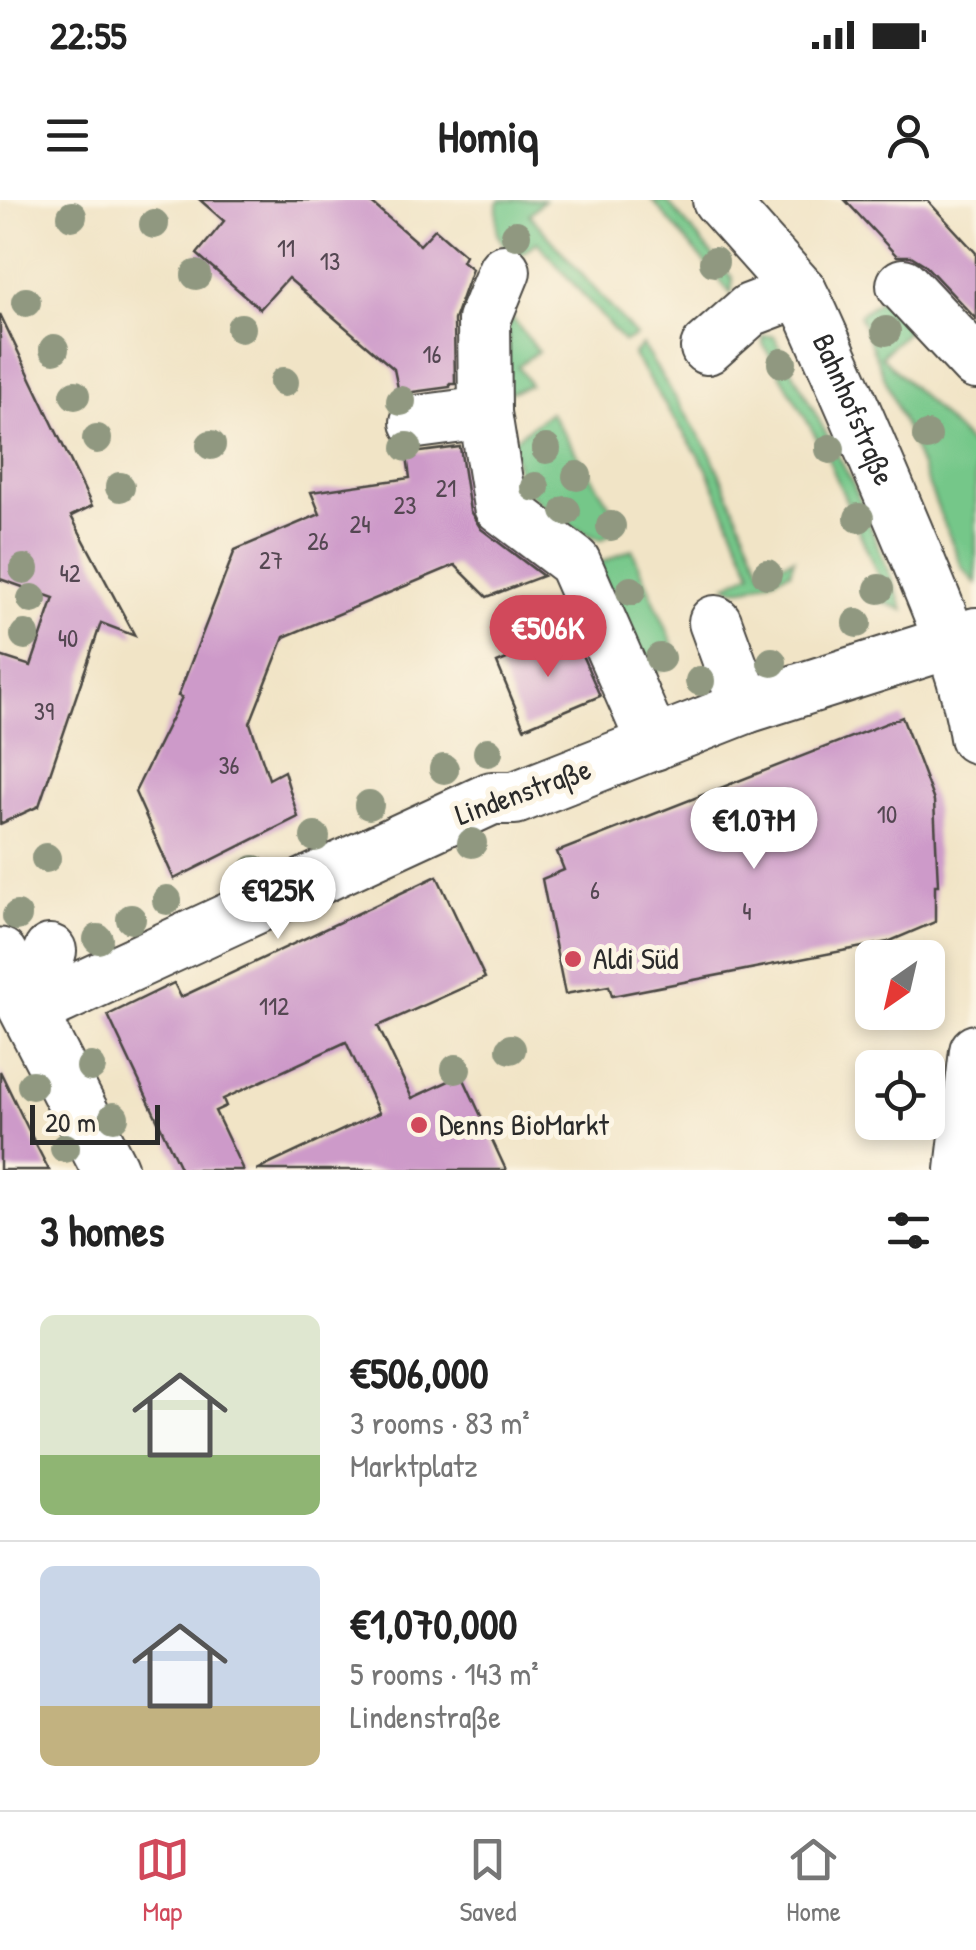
<!DOCTYPE html>
<meta charset="utf-8">
<style>
body{margin:0;font-family:"Patrick Hand",sans-serif;background:#f2f2f2;color:#222;height:100vh;display:flex;flex-direction:column;font-size:38px;white-space:nowrap}
*{box-sizing:border-box;margin:0}
p{font-size:32px;color:#767676}
.icon{flex:none;width:55px;height:55px;fill:none;stroke:currentColor;stroke-width:2;stroke-linecap:round;stroke-linejoin:round}
.map{position:relative;height:970px;overflow:hidden}
.sheet{display:flex;flex-direction:column;background:#fff;flex:1}
.sheet>*{flex:none}
.needle{width:65px;rotate:214deg}
.buttons{position:absolute;left:855px;top:740px;display:grid;gap:20px}
.buttons a{display:grid;place-items:center;width:90px;height:90px;border-radius:15px;background:#fff;box-shadow:0 5px 15px #0003;font-size:50px}
.scale{position:absolute;left:30px;bottom:25px;width:130px;box-sizing:border-box;padding-left:10px;border:5px solid #2b2b2b;border-top:0;font-size:28px;line-height:35px;white-space:nowrap;color:#2b2b2b;-webkit-text-stroke:8px #fcf5e5;paint-order:stroke}
.price{position:absolute;translate:-50% -85px;padding:0 22px;border-radius:35px;background:#fff;color:#222;font-size:32px;line-height:65px;filter:drop-shadow(0 2px 5px #0008)}
.price::after{content:'';position:absolute;left:50%;top:60px;width:30px;height:22px;margin-left:-15px;background:inherit;clip-path:polygon(0 0,100% 0,50% 100%)}
.price.active{background:#d1495b;color:#fff}
ul{padding:0;list-style:none}
li{display:flex;align-items:center;gap:30px;height:250px;padding:0 40px}
li+li{border-top:2px solid #e0e0e0}
li span{display:grid;place-items:center;flex:none;width:280px;height:200px;border-radius:15px;color:#555}
li>.icon{margin-inline-start:auto}
span .icon{width:120px;height:120px;fill:#fffc;stroke-width:1}
li b{font-size:42px}
h2{display:flex;justify-content:space-between;align-items:center;height:120px;padding:0 40px;font-size:42px}
.status{display:flex;justify-content:space-between;align-items:center;height:70px;padding:0 50px;background:#fff;direction:ltr}
.status svg{height:28px;fill:currentColor}
header{display:flex;justify-content:space-between;align-items:center;height:130px;padding:0 40px;background:#fff;font-size:45px;font-weight:700}
.dock{display:flex;justify-content:space-around;align-items:center;height:140px;border-top:2px solid #e0e0e0;background:#fff;font-size:28px;color:#767676}
.dock a{display:grid;justify-items:center;gap:5px}
.dock .active{color:#d1495b}
.map>svg:first-child{display:block}
.green{fill:#75c789;stroke:#50795a;stroke-width:2.5}
.building{fill:#cd9ac9}
.lines{fill:none;stroke-linecap:round;stroke-linejoin:round}
.minor-casing{stroke:#494742;stroke-width:56}
.major-casing{stroke:#494742;stroke-width:59}
.minor{stroke:#fff;stroke-width:52}
.major{stroke:#fff;stroke-width:55}
.tree{fill:#909880}
.poi-dot{fill:#d1495b;stroke:#fcf5e5;stroke-width:4}
.labels{text-anchor:middle;stroke-width:10;stroke-linejoin:round;paint-order:stroke}
.number-label{font-size:25px;fill:#544752}
.street-label{font-size:30px;fill:#2b2b2b;stroke:#fcf5e5}
.poi-label{font-size:30px;fill:#2b2b2b;stroke:#fcf5e5;text-anchor:start}
</style>
<div class="status"><b>22:55</b><svg viewBox="0 0 49 12"><path d="M0 12V9h3v3zM5 12V6h3v6zM10 12V3h3v9zM15 12V0h3v12zM26 1h20v11H26zM47 4h2v5h-2z"/></svg></div>
<header><svg class="icon" aria-label="menu" viewBox="0 0 24 24"><path d="M4 6h16M4 12h16M4 18h16"/></svg>Homiq<svg class="icon" aria-label="person" viewBox="0 0 24 24"><circle cx="12" cy="8" r="4"/><path d="M4 21q1-7 8-7t8 7"/></svg></header>
<div class="map">
<svg width="976" height="970" viewBox="0 0 976 970">
<rect width="100%" height="100%" fill="#fcf5e5"/>
<filter id="ink" filterUnits="userSpaceOnUse"><feTurbulence type="fractalNoise" baseFrequency=".01" numOctaves="2"/><feDisplacementMap in="SourceGraphic" scale="20" xChannelSelector="R" yChannelSelector="G"/><feConvolveMatrix kernelMatrix="1 2 1 2 8 2 1 2 1" color-interpolation-filters="sRGB"/></filter>
<filter id="wash" filterUnits="userSpaceOnUse"><feTurbulence type="fractalNoise" baseFrequency=".0048" numOctaves="4" result="noise"/><feDisplacementMap in="SourceGraphic" scale="40" xChannelSelector="R" yChannelSelector="G"/><feGaussianBlur stdDeviation="2.25" result="paint"/><feColorMatrix in="noise" values="0 0 0 0 0 0 0 0 0 0 0 0 0 0 0 0 0 1.4 0 .05"/><feComposite in="paint" operator="in"/></filter>
<g filter="url(#wash)">
<rect width="100%" height="100%" fill="#f1e4c6"/>
<g class="green">
<polygon points="500,0 544,0 529,14 636,136 624,142 537,42 514,60 497,34 497,3"/>
<polygon points="652,0 666,0 733,79 731,94"/>
<polygon points="881,99 910,129 881,156 976,250 976,384 962,367 859,115"/>
<polygon points="509,114 538,151 518,166 530,185 505,194"/>
<polygon points="763,136 774,136 853,284 904,410 877,400 863,391 881,383 827,256 763,144"/>
<path d="M 642,145 L 711,254 L 762,371 L 794,358 L 790,372 C 770,378 744,396 726,385 L 752,372 L 706,267 L 633,155 Z"/>
<polygon points="550,212 623,326 601,340 556,319 519,283 512,241"/>
<polygon points="632,349 680,460 654,474 637,464 598,364"/>
</g>
<g id="blocks">
<g class="building">
<polygon points="200,0 368,0 420,45 435,29 465,55 462,61 472,69 454,120 455,184 450,184 450,187 413,192 400,198 394,169 288,78 260,109 197,54 224,21"/>
<polygon points="845,0 927,0 976,53 976,119 924,64 911,56 897,56"/>
<polygon points="0,114 92,306 71,316 135,436 101,423 39,606 0,624 0,456 31,466 54,398 0,379"/>
<polygon points="460,247 470,311 481,329 543,376 487,397 455,365 284,437 250,523 269,579 284,571 298,617 174,679 135,592 182,497 178,496 235,350 320,314 311,292 410,278 407,256 411,256 410,250 421,252"/>
<polygon points="572,432 600,496 524,528 497,463"/>
<polygon points="902,517 934,601 938,685 935,685 935,722 888,742 612,796 609,786 565,794 542,679 564,670 557,652"/>
<polygon points="437,676 485,778 378,826 412,898 462,875 506,970 257,970 379,913 346,842 223,899 226,906 215,911 243,970 181,970 108,815 174,783 181,797"/>
<polygon points="0,871 35,943 49,970 0,970"/>
</g>
</g>
</g>
<g filter="url(#ink)">
<use href="#blocks" fill-opacity="0" stroke="#494742" stroke-width="2.5"/>
<g class="lines">
<g class="minor-casing">
<g id="minor">
<path id="s1" d="M 719,0 L 800,91 L 812,115 C 848,195 882,274 916,355 C 940,414 967,473 976,537"/>
<polyline points="504,71 484,120 485,213 500,306 574,362 654,544"/>
<polyline points="903,85 976,163"/>
<polyline points="707,148 750,110 800,91"/>
<polyline points="417,222 485,213"/>
<polyline points="715,422 746,507"/>
<polyline points="29,812 492,598 515,598 746,507 976,434"/>
<polyline points="29,812 50,751"/>
<polyline points="962,970 976,851"/>
</g>
</g>
<g class="major-casing">
<polyline id="major" points="0,756 110,970"/>
</g>
<use href="#minor" class="minor"/>
<use href="#major" class="major"/>
</g>
<g class="tree">
<circle cx="72" cy="16" r="15"/>
<circle cx="154" cy="24" r="15"/>
<circle cx="516" cy="35" r="15"/>
<circle cx="714" cy="62" r="15"/>
<circle cx="196" cy="75" r="15"/>
<circle cx="26" cy="102" r="15"/>
<circle cx="241" cy="128" r="15"/>
<circle cx="886" cy="131" r="15"/>
<circle cx="54" cy="149" r="15"/>
<circle cx="782" cy="163" r="15"/>
<circle cx="284" cy="182" r="15"/>
<circle cx="75" cy="195" r="15"/>
<circle cx="401" cy="201" r="15"/>
<circle cx="927" cy="236" r="15"/>
<circle cx="97" cy="239" r="15"/>
<circle cx="211" cy="245" r="15"/>
<circle cx="407" cy="247" r="15"/>
<circle cx="546" cy="249" r="15"/>
<circle cx="830" cy="249" r="15"/>
<circle cx="577" cy="276" r="15"/>
<circle cx="120" cy="287" r="15"/>
<circle cx="535" cy="287" r="15"/>
<circle cx="566" cy="311" r="15"/>
<circle cx="859" cy="318" r="15"/>
<circle cx="611" cy="326" r="15"/>
<circle cx="24" cy="369" r="15"/>
<circle cx="767" cy="374" r="15"/>
<circle cx="879" cy="389" r="15"/>
<circle cx="631" cy="391" r="15"/>
<circle cx="32" cy="399" r="15"/>
<circle cx="857" cy="423" r="15"/>
<circle cx="25" cy="435" r="15"/>
<circle cx="660" cy="458" r="15"/>
<circle cx="772" cy="462" r="15"/>
<circle cx="700" cy="481" r="15"/>
<circle cx="488" cy="552" r="15"/>
<circle cx="444" cy="569" r="15"/>
<circle cx="369" cy="605" r="15"/>
<circle cx="315" cy="637" r="15"/>
<circle cx="472" cy="643" r="15"/>
<circle cx="46" cy="658" r="15"/>
<circle cx="254" cy="670" r="15"/>
<circle cx="167" cy="700" r="15"/>
<circle cx="17" cy="716" r="15"/>
<circle cx="131" cy="719" r="15"/>
<circle cx="98" cy="739" r="15"/>
<circle cx="511" cy="849" r="15"/>
<circle cx="91" cy="867" r="15"/>
<circle cx="456" cy="869" r="15"/>
<circle cx="32" cy="885" r="15"/>
<circle cx="114" cy="917" r="15"/>
<circle cx="65" cy="948" r="15"/>
</g>
</g>
<g class="poi-dot">
<circle cx="573" cy="759" r="10"/>
<circle cx="419" cy="925" r="10"/>
</g>
<g class="labels">
<g class="number-label">
<text x="286" y="57">11</text>
<text x="330" y="70">13</text>
<text x="432" y="163">16</text>
<text x="446" y="297">21</text>
<text x="405" y="314">23</text>
<text x="360" y="333">24</text>
<text x="318" y="350">26</text>
<text x="271" y="369">27</text>
<text x="70" y="382">42</text>
<text x="68" y="447">40</text>
<text x="44" y="520">39</text>
<text x="229" y="574">36</text>
<text x="887" y="623">10</text>
<text x="595" y="699">6</text>
<text x="747" y="720">4</text>
<text x="274" y="815">112</text>
</g>
<g class="street-label">
<text dy="10" stroke="none"><textPath href="#s1" startOffset="252">Bahnhofstraße</textPath></text>
<text transform="translate(523 592) rotate(-20)" y="10">Lindenstraße</text>
</g>
<g class="poi-label">
<text x="593" y="769">Aldi Süd</text>
<text x="439" y="935">Denns BioMarkt</text>
</g>
</g>
</svg>
<div class="buttons">
<a><svg class="needle" viewBox="-14 -14 28 28"><path d="M0-13l5 13h-10z" fill="#e53935"/><path d="M0 13l5-13h-10z" fill="#767676"/></svg></a>
<a><svg class="icon" aria-label="locate" viewBox="0 0 24 24"><circle cx="12" cy="12" r="6"/><path d="M12 2v4M12 18v4M2 12h4M18 12h4"/></svg></a>
</div>
<div class="scale">20 m</div>
<b class="price active" style="left:548px;top:480px">€506K</b>
<b class="price" style="left:754px;top:672px">€1.07M</b>
<b class="price" style="left:278px;top:742px">€925K</b>
</div>
<section class="sheet">
<h2>3 homes<svg class="icon" aria-label="filters" viewBox="0 0 24 24"><path d="M4 7h16M4 17h16"/><circle cx="9" cy="7" r="2"/><circle cx="15" cy="17" r="2"/></svg></h2>
<ul>
<li><span style="background:linear-gradient(#dfe7d0 70%,#8fb573 0)"><svg class="icon" aria-label="home" viewBox="0 0 24 24"><path d="M3 11l9-7 9 7M6 9v11h12V9"/></svg></span><div><b>€506,000</b><p>3 rooms · 83 m²</p><p>Marktplatz</p></div></li>
<li><span style="background:linear-gradient(#c9d6e8 70%,#c2b280 0)"><svg class="icon" aria-label="home" viewBox="0 0 24 24"><path d="M3 11l9-7 9 7M6 9v11h12V9"/></svg></span><div><b>€1,070,000</b><p>5 rooms · 143 m²</p><p>Lindenstraße</p></div></li>
</ul>
</section>
<nav class="dock">
<a class="active"><svg class="icon" aria-label="map" viewBox="0 0 24 24"><path d="M3 6l6-2 6 2 6-2v14l-6 2-6-2-6 2zM9 4v14M15 6v14"/></svg>Map</a>
<a><svg class="icon" aria-label="saved" viewBox="0 0 24 24"><path d="M7 4h10v16l-5-4-5 4z"/></svg>Saved</a>
<a><svg class="icon" aria-label="home" viewBox="0 0 24 24"><path d="M3 11l9-7 9 7M6 9v11h12V9"/></svg>Home</a>
</nav>
